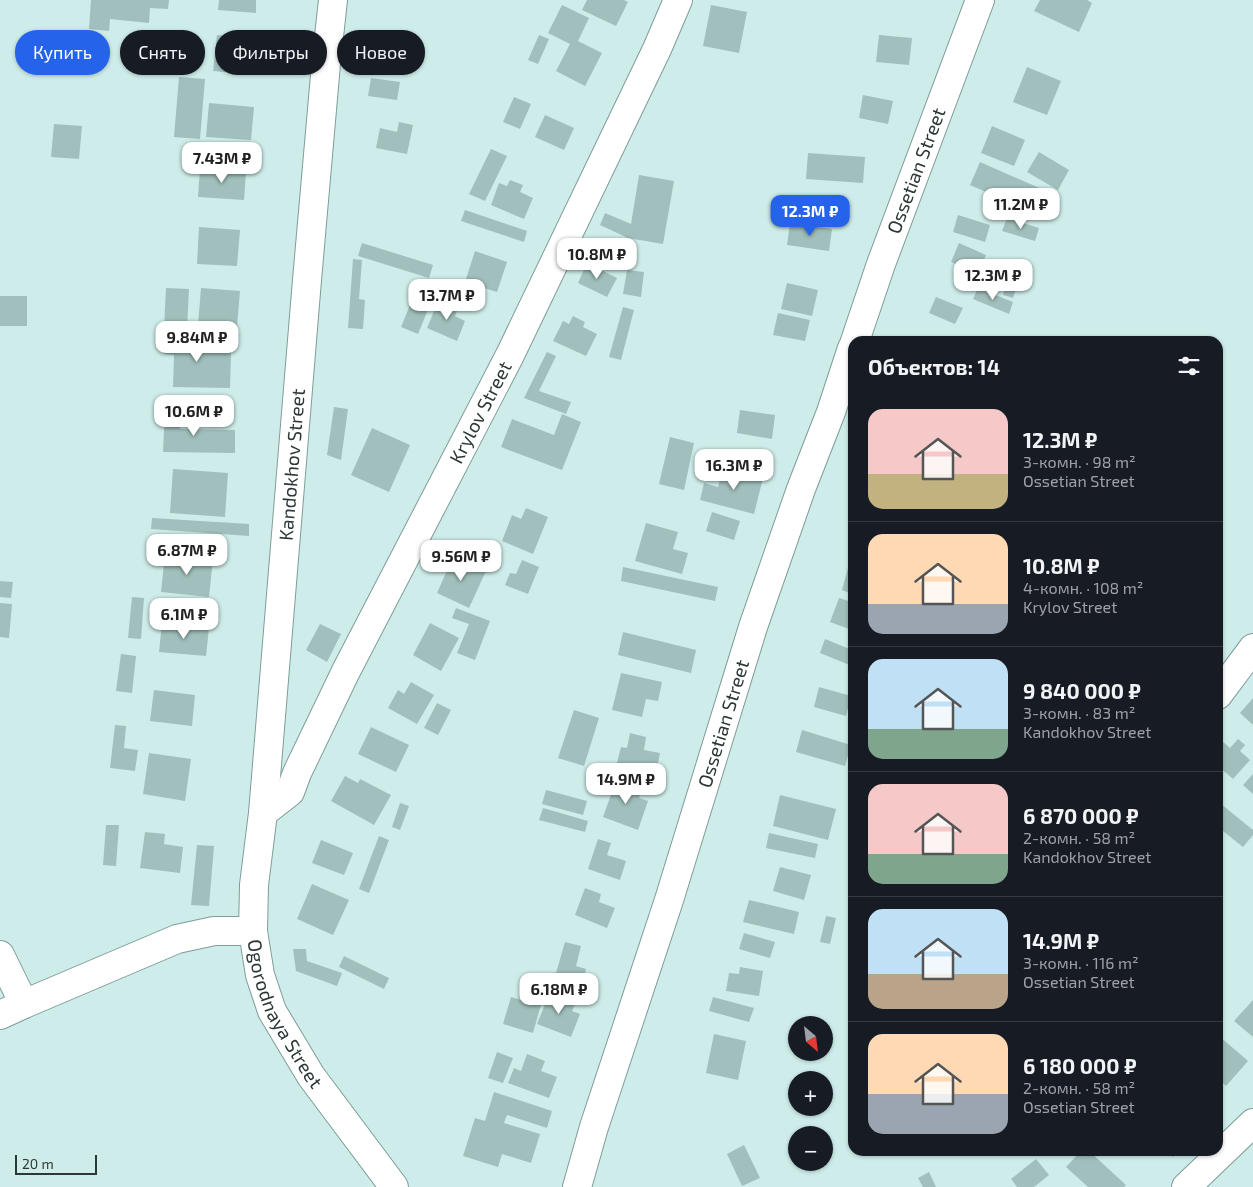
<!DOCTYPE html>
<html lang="ru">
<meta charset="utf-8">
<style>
body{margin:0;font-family:"Exo 2",sans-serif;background:#242831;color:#f1f3f6;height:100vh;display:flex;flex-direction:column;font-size:19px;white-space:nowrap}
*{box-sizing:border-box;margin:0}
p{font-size:16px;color:#9ea1a6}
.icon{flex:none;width:28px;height:28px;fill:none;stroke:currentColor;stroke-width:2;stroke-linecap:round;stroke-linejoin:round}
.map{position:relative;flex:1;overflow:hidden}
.panel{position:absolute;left:848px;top:336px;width:375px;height:820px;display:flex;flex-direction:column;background:#171b24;border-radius:15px;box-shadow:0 1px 4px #0004}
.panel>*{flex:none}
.top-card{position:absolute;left:15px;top:30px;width:475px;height:45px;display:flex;gap:10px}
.needle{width:32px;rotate:152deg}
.fabs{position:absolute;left:788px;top:1016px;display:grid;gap:10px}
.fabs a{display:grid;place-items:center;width:45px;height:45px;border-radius:50%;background:#171b24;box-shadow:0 1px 4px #0004;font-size:25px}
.scale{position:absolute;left:15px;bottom:12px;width:82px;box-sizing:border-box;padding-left:5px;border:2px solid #2c3837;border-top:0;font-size:14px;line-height:18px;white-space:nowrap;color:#2c3837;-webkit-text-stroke:4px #ceedea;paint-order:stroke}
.price{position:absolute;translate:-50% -42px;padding:0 11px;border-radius:10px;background:#fff;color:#222;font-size:16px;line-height:32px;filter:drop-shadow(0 1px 2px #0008)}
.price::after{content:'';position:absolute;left:50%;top:30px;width:15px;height:11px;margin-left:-8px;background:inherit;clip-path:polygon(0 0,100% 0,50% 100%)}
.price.selected{background:#2563eb;color:#fff}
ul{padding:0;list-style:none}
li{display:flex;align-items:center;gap:15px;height:125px;padding:0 20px}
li+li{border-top:1px solid #363941}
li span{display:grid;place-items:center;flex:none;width:140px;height:100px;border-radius:15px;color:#555}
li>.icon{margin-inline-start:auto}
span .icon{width:60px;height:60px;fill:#fffc;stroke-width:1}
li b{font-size:21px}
h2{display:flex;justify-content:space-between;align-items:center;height:60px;padding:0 20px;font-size:21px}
.tag{padding:0 18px;border-radius:22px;background:#171b24;box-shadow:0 1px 4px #0004;font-size:18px;line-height:45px}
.tag.selected{background:#2563eb;color:#fff}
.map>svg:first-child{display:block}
.building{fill:#a1c0bd}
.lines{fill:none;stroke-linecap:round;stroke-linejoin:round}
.street-casing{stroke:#7e9c99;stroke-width:30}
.street{stroke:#fff;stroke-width:28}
.labels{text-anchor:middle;stroke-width:5;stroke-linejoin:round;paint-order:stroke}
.street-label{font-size:19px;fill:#2c3837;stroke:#ceedea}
</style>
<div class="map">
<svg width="1253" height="1187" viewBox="0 0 1253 1187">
<rect width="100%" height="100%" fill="#ceedea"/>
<g class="building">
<polygon points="91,0 169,0 168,9 150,8 149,23 110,19 109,31 89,29"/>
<polygon points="219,0 256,0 256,13 218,10"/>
<polygon points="587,0 624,0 628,2 616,26 582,10"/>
<polygon points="1040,0 1087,0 1092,3 1079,32 1034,11"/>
<polygon points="562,5 589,18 578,41 602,53 585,86 556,71 570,44 548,33"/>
<polygon points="711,5 747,12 739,53 703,46"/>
<polygon points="217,35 261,39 257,75 213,71"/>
<polygon points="539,35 549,39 538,64 528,60"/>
<polygon points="879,35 912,38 909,65 876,62"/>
<polygon points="1027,67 1061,81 1047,115 1013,102"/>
<polygon points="179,77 205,79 200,139 174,137"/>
<polygon points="371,78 400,82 397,100 368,96"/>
<polygon points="863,95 893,101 888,124 859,118"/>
<polygon points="514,97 531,104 520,129 503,122"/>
<polygon points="209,103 254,107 251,140 206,137"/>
<polygon points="545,115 574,128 564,150 535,137"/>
<polygon points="399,122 413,125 407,154 376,148 380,128 397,132"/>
<polygon points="54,124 82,126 79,159 51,157"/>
<polygon points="992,126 1025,140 1014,166 981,153"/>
<polygon points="491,149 507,156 485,201 469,194"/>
<polygon points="1039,152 1069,170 1058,190 1027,172"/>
<polygon points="808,153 865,157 863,183 806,179"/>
<polygon points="980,162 1044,190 1039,201 1016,192 1011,203 970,185"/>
<polygon points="200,168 246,171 244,200 198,197"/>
<polygon points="639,175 674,181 663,244 628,238 600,225 605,213 631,224"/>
<polygon points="510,180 523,185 520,192 533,198 524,219 491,205 499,183 507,186"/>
<polygon points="465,210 527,231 524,242 461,221"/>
<polygon points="958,215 990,225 985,242 953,232"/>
<polygon points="1007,218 1039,228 1035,241 1002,231"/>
<polygon points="790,223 832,229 829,251 787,245"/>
<polygon points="199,227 240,230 237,266 197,264"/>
<polygon points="362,243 433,265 429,278 358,256"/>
<polygon points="959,243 986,255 978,273 951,262"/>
<polygon points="475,251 507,262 497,292 465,282"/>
<polygon points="353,259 362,260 359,299 365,300 363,329 348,328"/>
<polygon points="587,263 617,278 607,297 578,283"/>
<polygon points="627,270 644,272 641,297 623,294"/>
<polygon points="1009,272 1020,276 1013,298 1003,295"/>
<polygon points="787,283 818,290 812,316 781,309"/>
<polygon points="166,288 189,289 187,329 164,328"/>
<polygon points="201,288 240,291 237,327 198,325"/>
<polygon points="417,288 434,295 418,334 401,327"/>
<polygon points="978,288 1013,302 1009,314 973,299"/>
<rect x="0" y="296" width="27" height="30"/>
<polygon points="936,297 963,308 955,324 929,313"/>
<polygon points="448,299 460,304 455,316 465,321 457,341 427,328 435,309 442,312"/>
<polygon points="623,307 634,310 621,360 609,357"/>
<polygon points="778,313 810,320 805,341 773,335"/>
<polygon points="573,316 585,322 583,327 597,334 586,356 553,341 563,321 569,324"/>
<polygon points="164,334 200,335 200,352 231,353 230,388 173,387 174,355 164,354"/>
<polygon points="547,352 556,356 539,391 571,402 566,414 524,398"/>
<polygon points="165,406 181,406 180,429 235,430 235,453 163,452"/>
<polygon points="334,407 348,409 341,460 327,455"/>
<polygon points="740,410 775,415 772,439 737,433"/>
<polygon points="562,414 581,422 562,470 501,447 512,419 554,435"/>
<polygon points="372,428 410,445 389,492 351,475"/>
<polygon points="670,437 694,443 684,490 659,484"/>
<polygon points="723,468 763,478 754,514 700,500 704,483 718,487"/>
<polygon points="173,469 228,473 225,517 170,513"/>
<polygon points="526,508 548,517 533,554 502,541 512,515 521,519"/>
<polygon points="712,512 740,521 734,540 706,531"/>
<polygon points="152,518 249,524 249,536 151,529"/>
<polygon points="646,523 678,532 673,549 688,553 682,574 635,561"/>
<polygon points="165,554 213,559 209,597 161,592"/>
<polygon points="453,557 486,571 469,608 437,593"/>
<polygon points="522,560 539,567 528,594 505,585 510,573 516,574"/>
<polygon points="623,567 718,587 715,601 621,581"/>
<polygon points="848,568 852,569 852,594 842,590"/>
<polygon points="0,581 13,582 11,598 0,597"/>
<polygon points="132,597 144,598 141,639 128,638"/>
<polygon points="839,598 852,602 852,630 830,622"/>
<polygon points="0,603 12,604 9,638 0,637"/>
<polygon points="456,608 490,621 475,660 457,653 469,624 452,618"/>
<polygon points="162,623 209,628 206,656 159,652"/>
<polygon points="430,623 459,638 441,671 413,655"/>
<polygon points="320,624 341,634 327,662 306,650"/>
<polygon points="623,632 696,650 691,673 618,655"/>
<polygon points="825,639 852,650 852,666 820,653"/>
<polygon points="121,654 136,656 132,693 116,691"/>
<polygon points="621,673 662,682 658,701 646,699 642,717 612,710"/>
<polygon points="411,682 434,695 417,724 388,708 398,690 404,694"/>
<polygon points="819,687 851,696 846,716 814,707"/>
<polygon points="154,690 195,695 192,726 150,721"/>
<polygon points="1253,698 1253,725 1240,713"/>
<polygon points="437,703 451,710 438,735 424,728"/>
<polygon points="574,710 599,718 584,766 558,758"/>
<polygon points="115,725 126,726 124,748 138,750 135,771 110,768"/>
<polygon points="371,727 409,745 396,772 358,754"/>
<polygon points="802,730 851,745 845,766 796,752"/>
<polygon points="630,733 646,737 644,750 660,753 656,774 616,767 621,747 627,748"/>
<polygon points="1238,739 1245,745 1240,751 1250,760 1233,779 1218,766 1218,749 1223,742 1230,748"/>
<polygon points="852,752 852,769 848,768"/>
<polygon points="149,753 191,759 185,801 143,794"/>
<polygon points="1253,774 1253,794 1243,785"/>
<polygon points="345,776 358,783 360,779 391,795 374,825 331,801"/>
<polygon points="617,778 643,787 639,798 648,801 638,830 603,817"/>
<polygon points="546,790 587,801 583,815 542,804"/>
<polygon points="780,795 836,809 828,840 773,826"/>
<polygon points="400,803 409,806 400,830 392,827"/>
<polygon points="1221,804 1253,830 1253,835 1243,847 1218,827 1218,808"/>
<polygon points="543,808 588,821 585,832 539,820"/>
<polygon points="106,825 119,825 116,866 103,865"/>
<polygon points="145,832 165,834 164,844 183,847 180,873 140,868"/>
<polygon points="769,833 818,844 815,858 766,848"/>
<polygon points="379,836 389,840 369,893 359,889"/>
<polygon points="598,839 611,843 607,855 626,861 620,880 588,869"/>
<polygon points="321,840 353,853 344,875 312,863"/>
<polygon points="197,845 214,846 209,906 191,905"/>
<polygon points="780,867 811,875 804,900 773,891"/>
<polygon points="312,884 349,900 333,935 297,919"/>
<polygon points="585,888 601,894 599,902 615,908 607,928 575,915"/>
<polygon points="749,900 799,912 794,934 743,922"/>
<polygon points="826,916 836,918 830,944 820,942"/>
<polygon points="744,933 775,942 770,958 739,949"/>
<polygon points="565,942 581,946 576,966 586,969 583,981 556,973"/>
<polygon points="293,949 306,949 307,961 342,973 337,986 296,971"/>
<polygon points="344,956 389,978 384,989 339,967"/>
<polygon points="740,967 763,971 759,996 726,991 729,973 739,974"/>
<polygon points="550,992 576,1002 572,1011 580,1014 571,1037 537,1024"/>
<polygon points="511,997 531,1003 532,998 542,1001 533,1033 503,1024"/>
<polygon points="713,997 754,1008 749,1022 709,1011"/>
<polygon points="1253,1000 1253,1037 1234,1021"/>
<polygon points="714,1034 746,1041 738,1080 706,1073"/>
<polygon points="1219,1036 1248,1061 1226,1086 1218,1078 1218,1038"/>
<polygon points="497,1052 513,1058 503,1083 488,1078"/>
<polygon points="527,1054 545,1061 541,1071 557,1077 549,1098 508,1083 514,1068 521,1071"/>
<polygon points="494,1092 552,1111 547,1128 507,1115 504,1123 540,1134 531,1163 502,1154 498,1167 463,1156 475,1118 485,1121"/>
<polygon points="744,1145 760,1178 742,1186 727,1154"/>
<polygon points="1081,1151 1089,1151 1126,1185 1124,1187 1088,1187 1066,1167"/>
<polygon points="1169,1151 1180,1151 1173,1157"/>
<polygon points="1036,1159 1049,1175 1034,1187 1017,1187 1011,1179"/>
<polygon points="929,1172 936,1187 923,1187 918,1178"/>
</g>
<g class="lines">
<g class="street-casing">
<g id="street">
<path id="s1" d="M 855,341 L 881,264 L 980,0"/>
<polyline points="1218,695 1253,648"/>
<path id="s2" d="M 263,813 L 290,792 L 297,773 L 346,671 L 510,355 L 657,49 L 678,0"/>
<path id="s3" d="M 253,931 L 254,885 L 263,813 L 307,280 L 326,64 L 333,0"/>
<polyline points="0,955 24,1004"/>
<path id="s4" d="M 0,1015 L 24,1004 L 177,939 L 214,931 L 253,931 L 260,975 L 272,1011 L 311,1076 L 394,1187"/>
<path id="s5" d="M 577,1187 L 594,1127 L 669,900 L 753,627 L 801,489 L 831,412 L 852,348"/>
<polyline points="1186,1187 1253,1123"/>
</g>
</g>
<use href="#street" class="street"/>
</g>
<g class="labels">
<g class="street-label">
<text dy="7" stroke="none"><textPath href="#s1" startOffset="181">Ossetian Street</textPath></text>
<text dy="7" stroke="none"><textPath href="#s2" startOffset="459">Krylov Street</textPath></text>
<text dy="7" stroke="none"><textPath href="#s3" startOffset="468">Kandokhov Street</textPath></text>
<text dy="7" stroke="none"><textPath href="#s5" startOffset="486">Ossetian Street</textPath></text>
<text dy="7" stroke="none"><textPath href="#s4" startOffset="359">Ogorodnaya Street</textPath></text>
</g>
</g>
</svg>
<div class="fabs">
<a><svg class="needle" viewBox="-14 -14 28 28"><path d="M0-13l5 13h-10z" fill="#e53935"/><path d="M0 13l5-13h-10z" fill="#9ea1a6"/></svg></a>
<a>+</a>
<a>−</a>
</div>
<div class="scale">20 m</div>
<b class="price" style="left:222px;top:184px">7.43M ₽</b>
<b class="price" style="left:1021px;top:230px">11.2M ₽</b>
<b class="price selected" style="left:810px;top:237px">12.3M ₽</b>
<b class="price" style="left:597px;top:280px">10.8M ₽</b>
<b class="price" style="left:993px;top:301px">12.3M ₽</b>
<b class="price" style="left:447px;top:321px">13.7M ₽</b>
<b class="price" style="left:197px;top:363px">9.84M ₽</b>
<b class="price" style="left:194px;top:437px">10.6M ₽</b>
<b class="price" style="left:734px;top:491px">16.3M ₽</b>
<b class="price" style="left:187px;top:576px">6.87M ₽</b>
<b class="price" style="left:461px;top:582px">9.56M ₽</b>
<b class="price" style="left:184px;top:640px">6.1M ₽</b>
<b class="price" style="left:626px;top:805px">14.9M ₽</b>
<b class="price" style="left:559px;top:1015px">6.18M ₽</b>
<div class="top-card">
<a class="tag selected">Купить</a>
<a class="tag">Снять</a>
<a class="tag">Фильтры</a>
<a class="tag">Новое</a>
</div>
<section class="panel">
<h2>Объектов: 14<svg class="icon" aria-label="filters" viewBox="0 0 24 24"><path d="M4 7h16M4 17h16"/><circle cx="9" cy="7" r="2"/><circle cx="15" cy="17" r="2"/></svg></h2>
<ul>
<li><span style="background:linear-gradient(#f6c9c9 65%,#c2b280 0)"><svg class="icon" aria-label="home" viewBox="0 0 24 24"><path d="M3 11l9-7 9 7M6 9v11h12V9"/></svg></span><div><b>12.3M ₽</b><p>3-комн. · 98 m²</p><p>Ossetian Street</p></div></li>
<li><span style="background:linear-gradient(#ffd9b3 70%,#9aa5b1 0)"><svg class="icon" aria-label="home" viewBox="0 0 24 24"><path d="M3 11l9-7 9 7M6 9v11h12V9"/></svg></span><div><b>10.8M ₽</b><p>4-комн. · 108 m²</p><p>Krylov Street</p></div></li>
<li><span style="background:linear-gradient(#bfe0f5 70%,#7fa58c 0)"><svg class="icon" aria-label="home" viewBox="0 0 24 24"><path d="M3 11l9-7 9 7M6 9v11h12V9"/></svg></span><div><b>9 840 000 ₽</b><p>3-комн. · 83 m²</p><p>Kandokhov Street</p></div></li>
<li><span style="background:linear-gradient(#f6c9c9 70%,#7fa58c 0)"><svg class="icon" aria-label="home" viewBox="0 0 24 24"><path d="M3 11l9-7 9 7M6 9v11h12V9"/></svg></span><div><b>6 870 000 ₽</b><p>2-комн. · 58 m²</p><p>Kandokhov Street</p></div></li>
<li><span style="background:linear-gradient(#bfe0f5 65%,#b9a48a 0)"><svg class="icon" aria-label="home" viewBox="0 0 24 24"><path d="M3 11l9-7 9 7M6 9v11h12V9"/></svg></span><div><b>14.9M ₽</b><p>3-комн. · 116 m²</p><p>Ossetian Street</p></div></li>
<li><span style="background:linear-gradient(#ffd9b3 60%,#9aa5b1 0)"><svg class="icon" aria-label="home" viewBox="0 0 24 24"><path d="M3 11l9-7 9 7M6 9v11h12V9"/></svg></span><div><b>6 180 000 ₽</b><p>2-комн. · 58 m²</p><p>Ossetian Street</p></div></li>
</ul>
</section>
</div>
